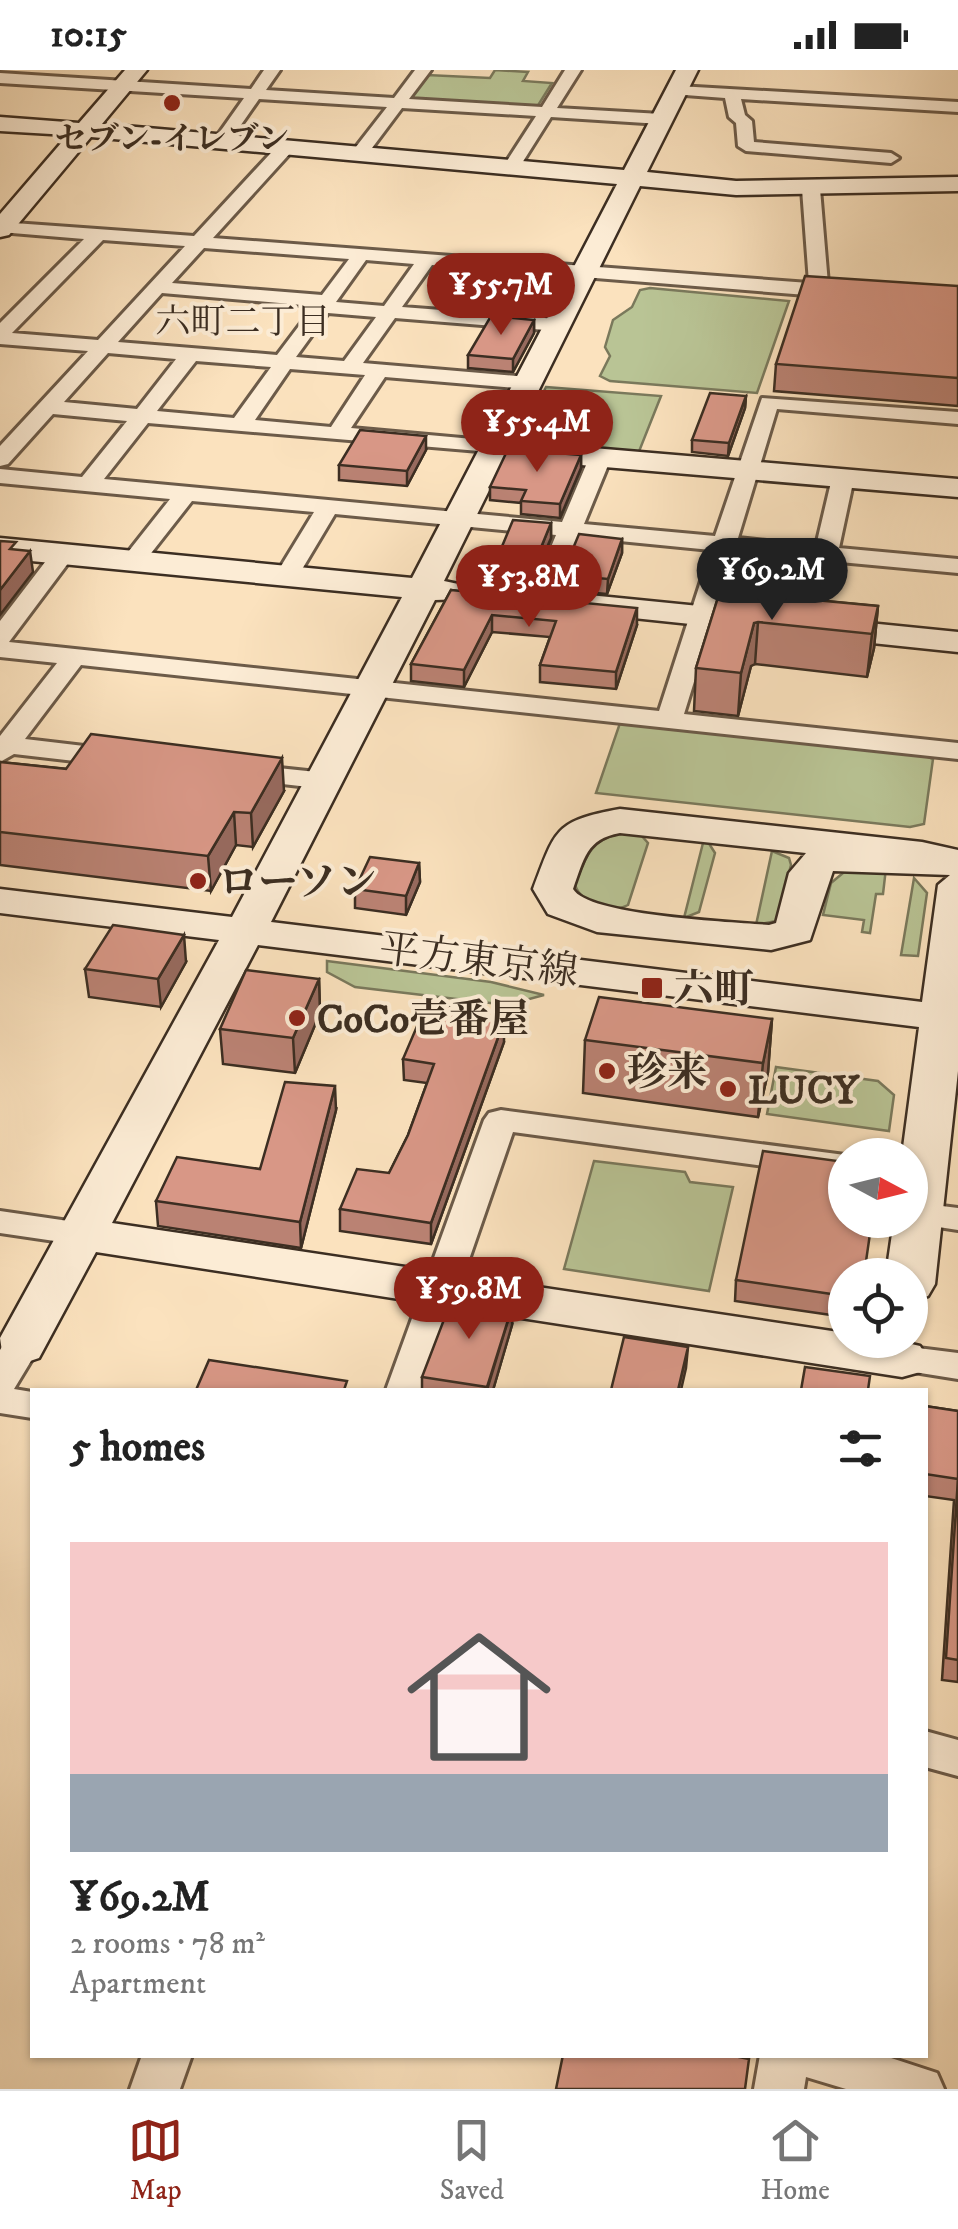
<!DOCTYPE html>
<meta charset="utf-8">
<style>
body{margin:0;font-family:"IM FELL DW Pica","Noto Serif JP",serif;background:#f2f2f2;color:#222;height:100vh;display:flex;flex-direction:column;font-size:38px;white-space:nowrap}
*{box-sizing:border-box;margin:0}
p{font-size:32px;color:#767676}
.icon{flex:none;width:55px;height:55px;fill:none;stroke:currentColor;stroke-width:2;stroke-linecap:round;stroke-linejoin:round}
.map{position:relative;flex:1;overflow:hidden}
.panel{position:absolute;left:30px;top:1318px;width:898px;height:670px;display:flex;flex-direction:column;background:#fff;border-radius:0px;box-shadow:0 2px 8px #0004}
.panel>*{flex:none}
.needle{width:65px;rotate:97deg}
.buttons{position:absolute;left:828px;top:1068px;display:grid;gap:20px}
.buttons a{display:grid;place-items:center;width:100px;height:100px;border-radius:50%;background:#fff;box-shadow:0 2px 8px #0004;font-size:50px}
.price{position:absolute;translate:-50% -85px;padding:0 22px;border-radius:35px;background:#8f2418;color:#fff;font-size:32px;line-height:65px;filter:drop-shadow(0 2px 5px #0008)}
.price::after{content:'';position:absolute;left:50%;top:60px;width:30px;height:22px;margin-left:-15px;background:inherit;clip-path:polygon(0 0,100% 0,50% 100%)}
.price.on{background:#222;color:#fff}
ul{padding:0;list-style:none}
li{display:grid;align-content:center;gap:20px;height:530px;padding:0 40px}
li span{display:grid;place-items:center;height:310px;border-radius:0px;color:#555}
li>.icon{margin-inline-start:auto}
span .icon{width:180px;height:180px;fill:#fffc;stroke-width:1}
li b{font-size:42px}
h2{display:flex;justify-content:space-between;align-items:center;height:120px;padding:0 40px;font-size:42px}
.status{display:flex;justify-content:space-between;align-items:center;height:70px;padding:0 50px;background:#fff;direction:ltr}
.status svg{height:28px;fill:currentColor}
.tabs{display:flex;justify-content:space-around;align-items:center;height:140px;border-top:2px solid #e0e0e0;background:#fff;font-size:28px;color:#767676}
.tabs a{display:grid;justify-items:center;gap:5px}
.tabs .on{color:#8f2418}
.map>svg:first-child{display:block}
.green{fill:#b9c495;stroke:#7a795c;stroke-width:2.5}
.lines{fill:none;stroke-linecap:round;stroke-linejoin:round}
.street-casing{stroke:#6c5b49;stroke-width:6}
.secondary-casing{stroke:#3c2e22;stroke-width:5}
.street{fill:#fcecd5;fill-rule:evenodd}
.secondary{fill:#fcecd5;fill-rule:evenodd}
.wall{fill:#ba8273;stroke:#3c2e22;stroke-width:2.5}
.shaded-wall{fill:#976a5e;stroke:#3c2e22;stroke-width:2.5}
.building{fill:#d89786;stroke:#3c2e22;stroke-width:2.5}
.poi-dot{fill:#8f2418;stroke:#fcecd5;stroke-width:4}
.labels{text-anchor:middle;stroke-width:8;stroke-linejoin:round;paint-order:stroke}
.far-poi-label{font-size:32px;font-weight:bold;fill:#3c2e22;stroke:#fcecd5}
.far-neighbourhood-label{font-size:35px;fill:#3c2e22;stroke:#fcecd5}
.poi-label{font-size:40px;font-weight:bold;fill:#3c2e22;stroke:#fcecd5;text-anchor:start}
.street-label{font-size:40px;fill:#3c2e22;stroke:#fcecd5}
</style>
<div class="status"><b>10:15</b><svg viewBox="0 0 49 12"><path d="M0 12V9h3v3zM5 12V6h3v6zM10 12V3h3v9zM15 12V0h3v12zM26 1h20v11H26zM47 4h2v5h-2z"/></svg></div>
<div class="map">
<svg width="958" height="2019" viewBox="0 0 958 2019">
<rect width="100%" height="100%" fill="#fbe2be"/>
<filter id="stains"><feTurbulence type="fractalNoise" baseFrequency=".002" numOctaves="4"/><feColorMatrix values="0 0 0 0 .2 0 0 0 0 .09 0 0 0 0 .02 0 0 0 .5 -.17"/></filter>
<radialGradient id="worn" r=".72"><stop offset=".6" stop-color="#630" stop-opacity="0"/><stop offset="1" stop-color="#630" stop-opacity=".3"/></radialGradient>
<g class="green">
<polygon points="495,0 528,2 523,11 552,13 537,37 410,29 427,5 490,8"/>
<polygon points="650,218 789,231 757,323 610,311 600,306 610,286 605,277 613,250 632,237 640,220"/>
<polygon points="546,317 661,326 638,384 524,374 519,372"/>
<polygon points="620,653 921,684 933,689 924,754 910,757 596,723"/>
<path d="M 628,763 L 640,764 L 648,773 L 628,835 C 610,844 582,835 575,815 C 586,785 593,765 628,763 Z"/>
<polygon points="708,772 715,783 699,842 684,848 703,773"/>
<polygon points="772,781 789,788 791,795 776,851 756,855"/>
<polygon points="849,798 886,798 883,824 876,824 870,863 862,862 864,850 823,845 831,813"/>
<polygon points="914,808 927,823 918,886 901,885"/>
<polygon points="327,891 491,912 544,925 507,935 355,917 327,902"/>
<polygon points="776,997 878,1011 894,1025 889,1061 767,1044"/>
<polygon points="594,1091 685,1102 690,1112 733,1117 709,1221 564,1199"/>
</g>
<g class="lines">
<g class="street-casing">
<g id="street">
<polygon points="264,0 280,0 266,20 394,28 415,0 431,0 409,29 542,37 565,0 581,0 557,38 661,44 669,49 661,54 551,47 517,101 511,102 503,97 536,46 402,38 366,86 360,87 352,82 387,37 259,29 229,72 223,74 215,69 244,28 0,13 0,3 251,19"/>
<polygon points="678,16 958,32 958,42 741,29 745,45 752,51 754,72 891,83 899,88 891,93 746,81 738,76 736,53 729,47 725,28 672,24 672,18"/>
<path d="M 287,71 L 295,76 L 293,80 L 213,168 L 809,213 L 802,119 L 811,114 L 820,119 L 828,214 L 851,217 L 854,221 L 844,227 L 819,226 L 432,195 L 402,237 L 558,249 L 568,255 L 558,261 L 395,248 L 363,293 L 529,307 L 539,313 L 529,319 L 385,307 L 351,358 L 495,371 L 506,378 L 503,383 L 148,353 L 104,409 L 562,452 L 589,388 L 600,381 L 611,388 L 584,454 L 715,466 L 762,328 L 958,342 L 958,354 L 777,339 L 738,468 L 816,476 L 832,408 L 843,401 L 854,408 L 839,478 L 958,489 L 958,503 L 734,482 L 684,644 L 958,673 L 958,689 L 81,595 L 25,669 L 118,680 L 132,688 L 128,694 L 118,696 L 14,684 L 0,692 L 0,666 L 57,593 L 0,587 L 0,551 L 55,479 L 63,477 L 75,484 L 9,572 L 659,641 L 711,480 L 579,467 L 553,530 L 541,537 L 529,530 L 556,465 L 335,444 L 295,511 L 287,513 L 275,506 L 314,442 L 192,431 L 141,496 L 133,498 L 121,491 L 170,429 L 0,413 L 0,399 L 82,407 L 127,351 L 53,344 L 8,394 L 0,396 L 0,376 L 88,281 L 0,274 L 0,253 L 84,169 L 0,162 L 0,152 L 194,166 L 281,72 ZM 103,170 L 185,176 L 98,270 L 12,263 ZM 204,178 L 349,189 L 322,225 L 172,213 ZM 366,190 L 414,194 L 384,236 L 336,232 ZM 162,223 L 314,236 L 277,285 L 118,272 ZM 328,243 L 376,247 L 344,291 L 296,287 ZM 108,283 L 176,289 L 137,339 L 64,332 ZM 196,291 L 271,297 L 234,348 L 157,341 ZM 290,299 L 365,305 L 331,357 L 255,350 Z"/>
<polygon points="241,694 326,703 340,711 326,719 231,708 227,702"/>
<polygon points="501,1040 845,1085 845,1107 513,1062 424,1320 386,1320 484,1050 489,1043"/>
<polygon points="918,1133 958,1138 958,1160 906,1152 910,1150 910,1135"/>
<polygon points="0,1141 82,1153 94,1156 100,1164 94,1172 82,1175 0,1163"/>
<polygon points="21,1263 34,1267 40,1276 14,1319 32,1322 32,1348 0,1343 0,1280 8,1267"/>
<polygon points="902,1276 958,1283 958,1309 889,1298 883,1289 889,1280"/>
<polygon points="925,1661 958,1670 958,1706 925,1697"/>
<polygon points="142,1985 192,1985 180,2019 130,2019"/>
<polygon points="760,1985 882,1985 937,2003 944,2019 846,2019 806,2007 804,2019 754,2019"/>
</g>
</g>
<g class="secondary-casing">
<g id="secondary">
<path d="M 125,0 L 147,0 L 102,54 L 624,100 L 676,0 L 698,0 L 647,102 L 736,111 L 958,107 L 958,121 L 736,125 L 640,116 L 512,374 L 522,372 L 958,409 L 958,427 L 522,390 L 508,382 L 444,511 L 463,515 L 468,522 L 463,529 L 435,530 L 271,852 L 922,932 L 938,815 L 950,805 L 833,801 L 810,870 L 771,880 L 597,862 L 548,844 L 533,819 C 556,759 554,751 620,739 L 922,772 L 958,780 L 958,1001 L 935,1214 L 928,1226 L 910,1231 L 910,1205 L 886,1205 L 894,1150 L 910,1150 L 910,1085 L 902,1085 L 919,957 L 258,875 L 112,1153 L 845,1263 L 845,1270 L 894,1270 L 920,1276 L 928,1289 L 920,1302 L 902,1307 L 96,1182 L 39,1288 L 21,1294 L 3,1288 L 0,1268 L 219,870 L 0,843 L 0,819 L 232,847 L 402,527 L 0,488 L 0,468 L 412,508 L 617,114 L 91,67 L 9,165 L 0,167 L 0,144 L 68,65 L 0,61 L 0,47 L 79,53 ZM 620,763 L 806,783 L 789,803 L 776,853 L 769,855 C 733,852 589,846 573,819 C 584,789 586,769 620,763 Z"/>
<polygon points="579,524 958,562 958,582 567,541 562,534 567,527"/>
</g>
</g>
<use href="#street" class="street"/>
<use href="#secondary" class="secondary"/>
</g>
<g class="wall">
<polygon points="563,209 544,244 502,241 502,226 512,221"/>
<polygon points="958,216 958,336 774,321 776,294"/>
<polygon points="534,250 534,263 513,302 468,298 468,285"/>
<polygon points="746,326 745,338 728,386 692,382 692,370"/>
<polygon points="426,380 407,416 339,410 339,395"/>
<polygon points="581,385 581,398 560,448 521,444 521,433 490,430 490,417"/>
<polygon points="551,453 551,468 530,517 492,513 493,498"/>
<polygon points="622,469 622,483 607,524 561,520 562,505"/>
<polygon points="451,520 637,555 616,619 540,612 540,595 550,567 492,562 464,617 411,611 411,594"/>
<polygon points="720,521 878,536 874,578 867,607 755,594 751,596 738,646 694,641 696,598"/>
<polygon points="0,692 284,721 253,777 236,775 211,821 0,795"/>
<polygon points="419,793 420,812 406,845 355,838 355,819"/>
<polygon points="186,892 161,937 89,927 85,899"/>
<polygon points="319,909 320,943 295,1003 223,994 220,959"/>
<polygon points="473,948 504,972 431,1174 340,1161 340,1139 389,1103 408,1065 427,1013 404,1010 403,989"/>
<polygon points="772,949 768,1002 758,1047 583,1023 585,970"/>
<polygon points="336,1040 301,1178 158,1156 156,1131 260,1099"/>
<polygon points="845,1205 845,1247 735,1231 736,1210"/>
<polygon points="512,1255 493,1320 422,1320 422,1307"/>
<polygon points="925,1336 958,1341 958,1612 942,1610 954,1430 925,1426"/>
</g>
<g class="shaded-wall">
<polygon points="563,194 563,209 544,244 544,230"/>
<polygon points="534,250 534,263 513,302 513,289"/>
<polygon points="746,326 745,338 728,386 729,373"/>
<polygon points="426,366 426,380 407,416 407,401"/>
<polygon points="581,385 581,398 560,448 560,434"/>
<polygon points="551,453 551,468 530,517 531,502"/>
<polygon points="622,469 622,483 607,524 608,509"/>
<polygon points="30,481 33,502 0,545 0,520"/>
<polygon points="878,536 874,578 867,607 872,564"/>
<polygon points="637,538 637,555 616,619 616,602"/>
<polygon points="492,545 492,562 464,617 464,600"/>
<polygon points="758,552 755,594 751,596 738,646 741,603 754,553"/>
<polygon points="282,688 284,721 253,777 251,743"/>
<polygon points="234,742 236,775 211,821 208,786"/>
<polygon points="419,793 420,812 406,845 406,826"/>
<polygon points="184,865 186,892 161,937 158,909"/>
<polygon points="319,909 320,943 295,1003 293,968"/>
<polygon points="772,949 768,1002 758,1047 763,993"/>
<polygon points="504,951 504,972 431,1174 431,1153"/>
<polygon points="335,1016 336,1040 301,1178 300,1152"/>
<polygon points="513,1234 512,1255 493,1320 487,1320"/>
<polygon points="688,1277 686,1298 681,1320 678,1320"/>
</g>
<g class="building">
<polygon points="529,192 563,194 544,230 502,226 506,220 512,221"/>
<polygon points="805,206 958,216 958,308 776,294"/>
<polygon points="491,246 534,250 513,289 468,285"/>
<polygon points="710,323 746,326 729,373 692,370"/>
<polygon points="360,360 426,366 407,401 339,395"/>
<polygon points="508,379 581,385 560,434 521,431 526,420 490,417"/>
<polygon points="513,450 551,453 531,502 493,498"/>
<polygon points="579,464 622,469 608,509 562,505"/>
<polygon points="0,471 16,472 10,479 30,481 0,520"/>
<polygon points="451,520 637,538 616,602 540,595 556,551 492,545 464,600 411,594"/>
<polygon points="720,521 878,536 872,564 758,552 754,553 741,603 696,598"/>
<polygon points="91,664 282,688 251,743 234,742 208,786 0,762 0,692 66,699"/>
<polygon points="370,787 419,793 406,826 355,819"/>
<polygon points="113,855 184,865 158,909 85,899"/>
<polygon points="246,900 319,909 293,968 220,959"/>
<polygon points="599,927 772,949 763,993 585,970"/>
<polygon points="427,933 473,939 470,947 504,951 431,1153 340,1139 357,1099 389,1103 408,1065 434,994 403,989"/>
<polygon points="285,1012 335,1016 300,1152 156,1131 177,1087 260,1099"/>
<polygon points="763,1081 845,1092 845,1150 872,1150 864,1205 845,1205 845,1226 736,1210"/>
<polygon points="453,1226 513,1234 487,1317 422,1307"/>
<polygon points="624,1267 688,1277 678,1320 611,1320"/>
<polygon points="209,1290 347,1311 344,1320 196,1320"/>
<polygon points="805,1297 870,1306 868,1320 801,1320"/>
<polygon points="925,1336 958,1341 958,1590 946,1588 958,1409 925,1404"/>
<polygon points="563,1985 729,1985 749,1989 745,2019 556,2019"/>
</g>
<g class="poi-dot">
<circle cx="172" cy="33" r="10"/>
<circle cx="198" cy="811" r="10"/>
<rect x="640" y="906" width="24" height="24" rx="5"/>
<circle cx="297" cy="948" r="10"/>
<circle cx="607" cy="1001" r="10"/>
<circle cx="728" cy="1019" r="10"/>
</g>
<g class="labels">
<g class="far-poi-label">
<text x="172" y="79">セブン-イレブン</text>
</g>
<g class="far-neighbourhood-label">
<text x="243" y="263">六町二丁目</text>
</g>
<g class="poi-label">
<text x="218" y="825">ローソン</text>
<text x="674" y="932">六町</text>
<text x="317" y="962">CoCo壱番屋</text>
<text x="627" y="1015">珍来</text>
<text x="748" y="1033">LUCY</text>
</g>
<g class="street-label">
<text transform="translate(479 889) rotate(7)" y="14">平方東京線</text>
</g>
</g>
<rect width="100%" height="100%" filter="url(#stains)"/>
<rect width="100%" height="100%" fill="url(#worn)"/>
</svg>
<div class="buttons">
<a><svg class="needle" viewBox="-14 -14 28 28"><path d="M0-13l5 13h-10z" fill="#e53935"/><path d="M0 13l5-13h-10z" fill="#767676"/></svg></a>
<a><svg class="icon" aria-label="locate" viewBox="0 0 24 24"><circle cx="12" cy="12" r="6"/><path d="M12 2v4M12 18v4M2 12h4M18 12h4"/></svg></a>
</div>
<b class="price" style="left:501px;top:268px">¥55.7M</b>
<b class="price" style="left:537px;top:405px">¥55.4M</b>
<b class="price on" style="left:772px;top:553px">¥69.2M</b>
<b class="price" style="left:529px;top:560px">¥53.8M</b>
<b class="price" style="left:469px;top:1272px">¥59.8M</b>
<section class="panel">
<h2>5 homes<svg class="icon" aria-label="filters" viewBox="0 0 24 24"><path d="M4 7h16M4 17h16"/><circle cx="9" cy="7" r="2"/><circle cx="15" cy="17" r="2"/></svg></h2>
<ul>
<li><span style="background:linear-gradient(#f6c9c9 75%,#9aa5b1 0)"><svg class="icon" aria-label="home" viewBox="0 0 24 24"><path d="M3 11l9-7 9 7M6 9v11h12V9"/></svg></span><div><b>¥69.2M</b><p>2 rooms · 78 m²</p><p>Apartment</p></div></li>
</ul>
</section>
</div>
<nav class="tabs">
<a class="on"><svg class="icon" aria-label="map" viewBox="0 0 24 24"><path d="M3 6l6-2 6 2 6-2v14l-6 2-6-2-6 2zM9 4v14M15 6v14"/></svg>Map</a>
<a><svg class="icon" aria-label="saved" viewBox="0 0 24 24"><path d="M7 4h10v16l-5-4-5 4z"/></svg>Saved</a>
<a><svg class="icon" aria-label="home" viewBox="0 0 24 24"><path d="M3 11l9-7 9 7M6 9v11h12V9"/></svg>Home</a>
</nav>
